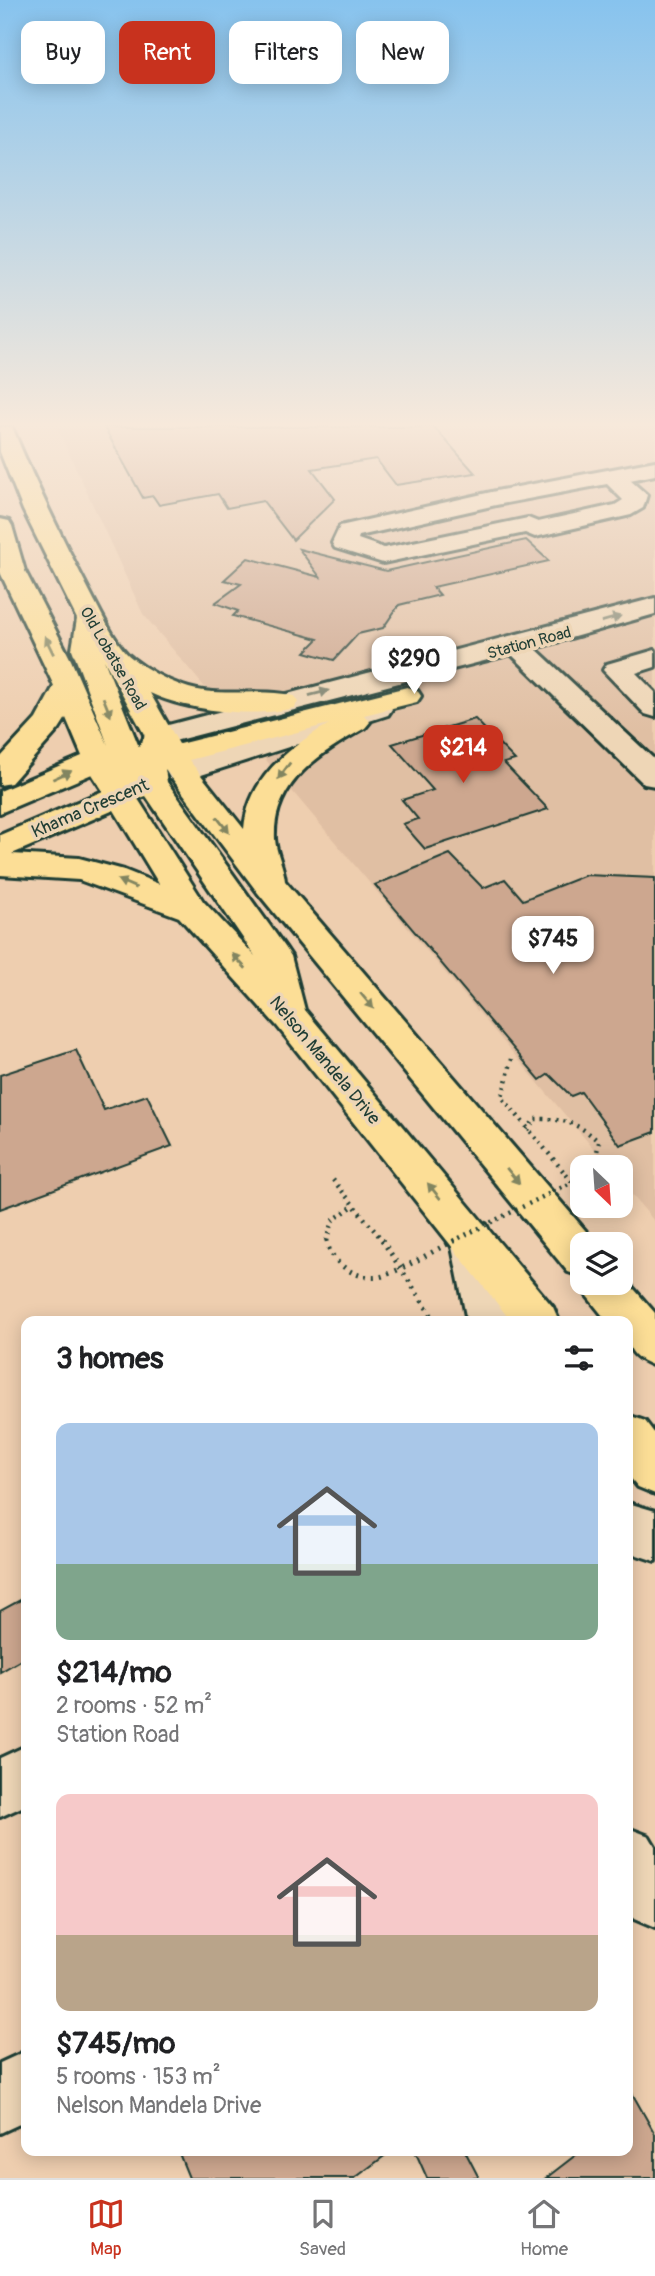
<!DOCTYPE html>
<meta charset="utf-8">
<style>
body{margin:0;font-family:Pangolin,sans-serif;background:#f2f2f2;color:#202124;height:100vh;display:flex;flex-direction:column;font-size:26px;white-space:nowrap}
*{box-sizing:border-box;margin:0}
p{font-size:23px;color:#757577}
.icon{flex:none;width:38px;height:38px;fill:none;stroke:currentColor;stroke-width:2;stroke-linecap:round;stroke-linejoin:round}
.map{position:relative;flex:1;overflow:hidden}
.panel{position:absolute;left:21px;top:1316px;width:612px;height:840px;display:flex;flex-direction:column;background:#fff;border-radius:14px;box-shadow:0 4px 18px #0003}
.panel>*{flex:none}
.guide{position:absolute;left:21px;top:21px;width:614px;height:63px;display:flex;gap:14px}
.needle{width:46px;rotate:155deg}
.controls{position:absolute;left:570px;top:1155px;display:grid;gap:14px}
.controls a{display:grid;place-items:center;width:63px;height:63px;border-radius:14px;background:#fff;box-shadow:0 4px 18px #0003;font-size:35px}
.price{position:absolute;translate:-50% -60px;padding:0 16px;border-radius:14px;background:#fff;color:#222;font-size:23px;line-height:46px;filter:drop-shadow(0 2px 4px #0008)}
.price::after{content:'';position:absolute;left:50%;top:42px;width:21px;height:16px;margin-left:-10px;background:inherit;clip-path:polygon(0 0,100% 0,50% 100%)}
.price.current{background:#c8321e;color:#fff}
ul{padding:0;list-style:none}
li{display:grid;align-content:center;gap:14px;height:371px;padding:0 35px}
li span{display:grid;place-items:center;height:217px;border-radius:14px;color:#555}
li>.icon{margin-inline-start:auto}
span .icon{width:126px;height:126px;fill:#fffc;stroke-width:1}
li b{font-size:30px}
h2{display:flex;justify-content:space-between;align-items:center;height:84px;padding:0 35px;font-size:30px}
.tag{padding:0 24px;border-radius:14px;background:#fff;box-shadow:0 4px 18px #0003;font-size:24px;line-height:63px}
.tag.current{background:#c8321e;color:#fff}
.dock{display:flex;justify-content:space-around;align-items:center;height:98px;border-top:2px solid #e0e0e0;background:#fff;font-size:19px;color:#757577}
.dock a{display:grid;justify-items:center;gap:4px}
.dock .current{color:#c8321e}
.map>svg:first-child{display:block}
.built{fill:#e0bfa3}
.building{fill:#cda78f;stroke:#1f3d34;stroke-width:2}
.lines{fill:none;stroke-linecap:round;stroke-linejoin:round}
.minor-casing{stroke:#1f3d34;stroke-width:6}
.major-casing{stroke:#1f3d34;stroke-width:6}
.path-far1{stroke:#1f3d34;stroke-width:4.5;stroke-dasharray:2 5;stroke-linecap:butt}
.path{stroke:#1f3d34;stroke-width:5;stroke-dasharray:2 6;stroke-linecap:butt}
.minor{fill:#eed6b6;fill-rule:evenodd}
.major{fill:#fcde96;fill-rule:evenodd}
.path-bridge-far1{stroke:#1f3d34;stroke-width:4.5;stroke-dasharray:2 5;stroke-linecap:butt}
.path-bridge{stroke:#1f3d34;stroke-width:5;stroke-dasharray:2 6;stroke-linecap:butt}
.oneway{fill:#7c826e}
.oneway2{fill:#828560}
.labels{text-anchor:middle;stroke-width:7;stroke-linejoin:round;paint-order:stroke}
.far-street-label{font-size:16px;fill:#1f3d34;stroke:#eed6b6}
.street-label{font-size:18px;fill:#1f3d34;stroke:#eed6b6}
</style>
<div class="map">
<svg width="655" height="2178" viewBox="0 0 655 2178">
<rect width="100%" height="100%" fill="#eeceaf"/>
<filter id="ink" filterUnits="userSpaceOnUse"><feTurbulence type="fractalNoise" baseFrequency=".0143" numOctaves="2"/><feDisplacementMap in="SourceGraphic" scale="14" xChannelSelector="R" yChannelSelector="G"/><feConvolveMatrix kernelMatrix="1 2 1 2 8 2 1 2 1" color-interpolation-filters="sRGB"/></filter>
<g filter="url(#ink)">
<polygon class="built" points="57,427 655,427 655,1222 621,1182 621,1167 609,1167 143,614"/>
<g class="building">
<polygon points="104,427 434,427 475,473 396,485 376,459 312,469 335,499 293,540 263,501 227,508 218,494 159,505 153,496 143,498"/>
<polygon points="526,540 549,561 433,587 440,595 399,605 383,628 358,634 334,660 305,652 318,639 233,616 238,611 215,603 241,584 224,580 248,558 320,577 299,549 386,571"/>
<polygon points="475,719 515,760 504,763 548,809 425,849 403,824 418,819 402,800 433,790 392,744"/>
<polygon points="450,854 483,888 505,879 523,900 586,875 655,878 655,1132 620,1145 581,1092 571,1096 549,1074 540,1080 375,885"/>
<polygon points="76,1050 104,1110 147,1095 172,1146 0,1209 0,1075"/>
<polygon points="26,1597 26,1657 0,1672 0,1611"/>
<polygon points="628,2086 655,2134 655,2178 546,2178 581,2151 628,2151"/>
<polygon points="178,2151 391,2151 355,2178 189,2178"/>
<polygon points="415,2151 465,2151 479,2178 427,2178"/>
</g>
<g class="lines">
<g class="minor-casing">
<g id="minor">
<path d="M 655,461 L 655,475 L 630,480 L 647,495 L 643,508 L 631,515 L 535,537 L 525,533 L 383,563 L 335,548 L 332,543 L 340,526 L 496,491 ZM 607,484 L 623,500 L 615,505 L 538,522 L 528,518 L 384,548 L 358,539 L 359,536 L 496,505 Z"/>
<polygon points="655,598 655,614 535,648 655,760 655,786 644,784 511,654 159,745 149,742 144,736 149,730"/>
<polygon points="655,650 655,667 636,673 655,692 655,717 645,714 603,670 607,664"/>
<polygon points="378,700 388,703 392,709 388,715 192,778 181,780 170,778 166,771 170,764"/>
<polygon points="471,1219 486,1224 492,1237 511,1321 467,1321 450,1237 456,1224"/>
<polygon points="628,1503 655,1511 655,1561 628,1552"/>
<polygon points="26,1746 26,1805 0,1817 0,1758"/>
<polygon points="628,1828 649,1836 655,1846 655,1928 634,1919 628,1910"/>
<polygon points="26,2051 26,2121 0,2133 0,2063"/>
</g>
</g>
<g class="major-casing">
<g id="major">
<path d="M 0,427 L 12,427 C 36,485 63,540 92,596 C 101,613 117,647 132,658 C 146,669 166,680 183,686 C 220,699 258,687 294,696 L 298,702 L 294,708 C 253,718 188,711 150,693 L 179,744 L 407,687 L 417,690 L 421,696 L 417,702 L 364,715 L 370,722 L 365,728 C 322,752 272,782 275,839 C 276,853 284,867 285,881 L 597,1244 L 583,1244 L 583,1277 L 568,1272 L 258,893 L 165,769 L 167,782 L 285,947 L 291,956 L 305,1010 L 553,1307 L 559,1321 L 511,1321 L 277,1026 L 179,917 L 79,880 L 0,875 L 0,835 L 103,791 L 92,774 L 0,813 L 0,791 L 82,756 L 66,718 L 59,729 L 11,783 L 0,785 L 0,758 L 36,719 L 54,686 L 0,572 L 0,519 L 9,521 L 12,526 L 25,571 L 71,660 L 108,745 L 72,649 L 77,619 L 23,510 L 0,452 ZM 104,660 L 145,736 L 139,747 ZM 329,724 C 288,748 248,779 244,829 L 189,760 ZM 146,796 L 255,956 L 203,901 L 138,799 ZM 114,810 L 159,884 L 124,870 L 79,858 L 12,854 Z"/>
<path d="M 621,1274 L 655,1313 L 655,1366 C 628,1356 628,1348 628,1321 L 607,1321 L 587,1296 L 580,1283 L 583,1278 L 583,1283 L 621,1283 Z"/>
<polygon points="628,1415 645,1421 655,1434 655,1494 638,1487 628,1475"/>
</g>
</g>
<g class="path-far1">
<polyline points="512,1059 502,1097 583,1195"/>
<path d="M 527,1130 L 535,1119 C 562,1118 579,1123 599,1142 L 594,1167"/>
<polyline points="333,1180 383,1241"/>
<polyline points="592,1206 598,1212"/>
</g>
<polyline class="path" points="382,1240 435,1321"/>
<use href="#minor" class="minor"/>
<use href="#major" class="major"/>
<g class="path-bridge-far1">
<polyline points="326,1241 332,1221 353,1206"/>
<polyline points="453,1241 583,1177"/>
</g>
<path class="path-bridge" d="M 327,1240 C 329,1264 361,1283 383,1276 C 408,1267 432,1251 456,1240"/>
</g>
<defs><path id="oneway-solid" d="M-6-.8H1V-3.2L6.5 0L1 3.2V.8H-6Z" transform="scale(1.75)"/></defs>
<g class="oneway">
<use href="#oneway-solid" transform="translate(611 619) rotate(-16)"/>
<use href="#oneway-solid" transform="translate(319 693) rotate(-15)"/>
</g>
<g class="oneway2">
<use href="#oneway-solid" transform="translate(49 645) rotate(-116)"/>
<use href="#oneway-solid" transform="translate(107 707) rotate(68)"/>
<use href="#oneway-solid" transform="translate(284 771) rotate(126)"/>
<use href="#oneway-solid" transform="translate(62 775) rotate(-24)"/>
<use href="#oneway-solid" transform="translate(223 825) rotate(52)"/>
<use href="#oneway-solid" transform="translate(127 884) rotate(-157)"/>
<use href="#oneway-solid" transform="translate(239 961) rotate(-133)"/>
<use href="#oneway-solid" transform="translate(367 1001) rotate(50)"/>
<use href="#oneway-solid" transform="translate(513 1176) rotate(50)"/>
<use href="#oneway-solid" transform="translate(434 1191) rotate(-129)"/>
</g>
</g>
<linearGradient id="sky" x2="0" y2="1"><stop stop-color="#87c3ee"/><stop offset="0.58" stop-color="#f7e9db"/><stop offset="1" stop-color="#f7e9db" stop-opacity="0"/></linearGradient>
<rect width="655" height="732" fill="url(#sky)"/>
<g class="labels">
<g class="far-street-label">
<text transform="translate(529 642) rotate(-15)" y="6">Station Road</text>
<text transform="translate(114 658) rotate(60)" y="6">Old Lobatse Road</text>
</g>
<g class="street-label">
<text transform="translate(90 808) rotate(-23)" y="6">Khama Crescent</text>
<text transform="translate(325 1060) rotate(50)" y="6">Nelson Mandela Drive</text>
</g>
</g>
</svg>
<div class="controls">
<a><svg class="needle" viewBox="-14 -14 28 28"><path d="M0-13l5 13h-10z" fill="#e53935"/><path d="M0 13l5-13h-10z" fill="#757577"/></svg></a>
<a><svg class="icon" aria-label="layers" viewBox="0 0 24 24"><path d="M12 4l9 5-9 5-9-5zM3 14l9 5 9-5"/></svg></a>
</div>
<b class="price" style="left:414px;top:696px">$290</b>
<b class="price current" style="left:463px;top:785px">$214</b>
<b class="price" style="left:553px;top:976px">$745</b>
<div class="guide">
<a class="tag">Buy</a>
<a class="tag current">Rent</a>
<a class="tag">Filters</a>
<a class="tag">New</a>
</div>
<section class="panel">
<h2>3 homes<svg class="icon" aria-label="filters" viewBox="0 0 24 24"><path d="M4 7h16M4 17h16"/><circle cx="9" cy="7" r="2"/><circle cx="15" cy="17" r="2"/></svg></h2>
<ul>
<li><span style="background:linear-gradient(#a9c7e8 65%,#7fa58c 0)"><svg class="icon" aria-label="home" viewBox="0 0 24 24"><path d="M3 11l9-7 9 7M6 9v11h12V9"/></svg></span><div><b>$214/mo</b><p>2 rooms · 52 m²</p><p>Station Road</p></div></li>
<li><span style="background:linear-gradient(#f6c9c9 65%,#b9a48a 0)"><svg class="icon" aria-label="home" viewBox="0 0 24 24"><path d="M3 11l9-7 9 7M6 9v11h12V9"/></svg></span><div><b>$745/mo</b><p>5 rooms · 153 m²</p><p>Nelson Mandela Drive</p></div></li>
</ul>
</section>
</div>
<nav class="dock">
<a class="current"><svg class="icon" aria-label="map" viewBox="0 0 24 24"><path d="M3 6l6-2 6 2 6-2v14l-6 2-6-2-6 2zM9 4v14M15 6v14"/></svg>Map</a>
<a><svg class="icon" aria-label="saved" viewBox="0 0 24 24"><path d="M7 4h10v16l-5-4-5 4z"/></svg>Saved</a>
<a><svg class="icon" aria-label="home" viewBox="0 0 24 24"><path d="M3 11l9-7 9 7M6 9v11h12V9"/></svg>Home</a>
</nav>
